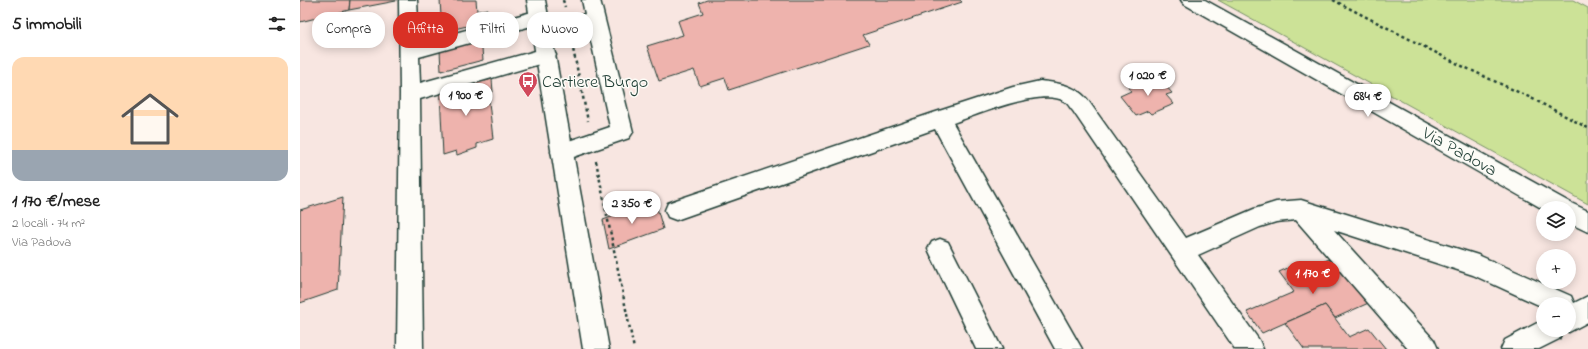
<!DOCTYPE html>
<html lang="it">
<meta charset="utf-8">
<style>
body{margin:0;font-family:"Indie Flower",sans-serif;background:#f6f6f6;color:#222;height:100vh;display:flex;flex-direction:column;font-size:15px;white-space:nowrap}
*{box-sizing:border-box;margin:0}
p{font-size:13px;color:#767676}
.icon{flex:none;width:22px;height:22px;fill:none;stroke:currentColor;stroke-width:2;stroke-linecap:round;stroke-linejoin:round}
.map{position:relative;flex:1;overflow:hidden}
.details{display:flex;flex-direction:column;background:#fff;width:300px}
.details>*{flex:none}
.banner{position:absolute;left:12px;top:12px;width:380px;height:36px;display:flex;gap:8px}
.buttons{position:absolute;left:1236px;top:201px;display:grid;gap:8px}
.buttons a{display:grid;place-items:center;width:40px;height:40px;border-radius:50%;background:#fff;box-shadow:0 2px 10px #0003;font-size:20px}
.price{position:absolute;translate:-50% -34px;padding:0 9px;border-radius:14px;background:#fff;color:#222;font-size:13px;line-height:26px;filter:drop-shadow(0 1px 2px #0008)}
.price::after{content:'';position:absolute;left:50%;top:24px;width:12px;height:9px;margin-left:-6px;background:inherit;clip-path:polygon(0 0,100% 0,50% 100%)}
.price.on{background:#d93025;color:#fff}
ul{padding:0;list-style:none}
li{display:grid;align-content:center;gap:8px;height:212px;padding:0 12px}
li span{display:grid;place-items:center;height:124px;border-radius:12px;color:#555}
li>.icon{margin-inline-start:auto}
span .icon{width:72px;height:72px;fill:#fffc;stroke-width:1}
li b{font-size:17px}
h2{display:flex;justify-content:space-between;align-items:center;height:48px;padding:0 12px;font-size:17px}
.pill{padding:0 14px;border-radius:16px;background:#fff;box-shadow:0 2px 10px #0003;font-size:14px;line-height:36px}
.pill.on{background:#d93025;color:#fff}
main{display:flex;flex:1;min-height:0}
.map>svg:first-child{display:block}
.green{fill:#cce297;stroke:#769066}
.building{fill:#eeb3ad;stroke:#1f3d34}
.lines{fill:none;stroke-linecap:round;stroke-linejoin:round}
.minor-casing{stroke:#1f3d34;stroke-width:3}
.major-casing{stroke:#1f3d34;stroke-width:3}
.path{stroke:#1f3d34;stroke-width:2.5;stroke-dasharray:3 3;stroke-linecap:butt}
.minor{fill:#fdfcf7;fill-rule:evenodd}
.major{fill:#fdfcf7;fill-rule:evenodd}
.labels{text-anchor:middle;stroke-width:3;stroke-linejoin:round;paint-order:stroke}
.poi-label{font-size:18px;fill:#1f3d34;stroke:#fdfcf7;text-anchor:start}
.street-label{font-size:18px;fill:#1f3d34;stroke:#fdfcf7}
</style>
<main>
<section class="details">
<h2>5 immobili<svg class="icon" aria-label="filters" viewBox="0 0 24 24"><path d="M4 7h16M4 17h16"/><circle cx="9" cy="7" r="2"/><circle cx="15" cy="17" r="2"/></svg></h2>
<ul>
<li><span style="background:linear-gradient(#ffd9b3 75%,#9aa5b1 0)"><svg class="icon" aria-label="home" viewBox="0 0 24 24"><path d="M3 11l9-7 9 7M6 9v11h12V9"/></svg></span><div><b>1 170 €/mese</b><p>2 locali · 74 m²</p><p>Via Padova</p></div></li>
</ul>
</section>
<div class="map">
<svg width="1288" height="349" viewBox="0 0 1288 349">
<rect width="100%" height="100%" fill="#f8e6e1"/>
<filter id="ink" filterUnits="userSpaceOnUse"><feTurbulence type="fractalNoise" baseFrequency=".025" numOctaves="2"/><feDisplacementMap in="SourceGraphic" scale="8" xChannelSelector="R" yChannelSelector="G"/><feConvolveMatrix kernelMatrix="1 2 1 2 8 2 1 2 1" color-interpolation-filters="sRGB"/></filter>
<g filter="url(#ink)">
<polygon class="green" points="918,0 1273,0 1288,8 1288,204"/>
<g class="building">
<polygon points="0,0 50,0 49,10 0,22"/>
<polygon points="50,0 96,0 96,1 49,10"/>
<polygon points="140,0 176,0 177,11 187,9 189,23 167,29 167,26 142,32"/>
<polygon points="407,0 660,0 662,2 563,35 569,44 429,90 425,78 400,86 394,70 359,81 347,46 383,35 378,21 403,13 399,3"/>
<polygon points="181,38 183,60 141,71 140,50"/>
<polygon points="857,76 872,93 866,95 874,104 851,114 848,111 836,116 820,96 831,91 829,88"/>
<polygon points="184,77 185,81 192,79 193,92 188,93 193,139 177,144 177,148 157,155 156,151 143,155 140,93 167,86 167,82"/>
<polygon points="43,197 38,290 0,303 0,210"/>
<polygon points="355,201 363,229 309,249 303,220"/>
<polygon points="1036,256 1073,301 1035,318 1025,305 962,333 947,312 994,292 979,272 992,266 997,273"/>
<polygon points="1025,305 1049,337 1069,328 1086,349 1004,349 985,323"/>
</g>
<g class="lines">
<g class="minor-casing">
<g id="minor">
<polygon points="99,0 117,0 119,43 239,10 246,12 248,17 246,22 119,57 120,83 246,48 253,50 256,55 253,60 120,99 123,349 97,349 100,94"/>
<polygon points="282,0 300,0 333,132 329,138 262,161 254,158 251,152 254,146 310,127 288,27 242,40 235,38 233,33 235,28 285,14"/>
<path d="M 740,81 C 759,83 774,85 787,99 L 886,238 L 954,209 L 976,202 L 1001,200 L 1178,255 L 1271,296 L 1274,303 L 1288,296 L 1288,322 L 1269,332 L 1264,330 L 1269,330 L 1269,304 L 1243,304 L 1243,307 L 1173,275 L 1034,230 L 1134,340 L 1138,349 L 1108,349 L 996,220 L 976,222 L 960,227 L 898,255 L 959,340 L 963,349 L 935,349 L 773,111 C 770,108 768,103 764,101 C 742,87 677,115 653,123 L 782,349 L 755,349 L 635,129 L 376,220 L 368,217 L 365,210 L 368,203 L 376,200 L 633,113 L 713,87 Z"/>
<polygon points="640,239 648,242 702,349 676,349 628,249 632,242"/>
<polygon points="1241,321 1243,321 1243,330 1263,330 1259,339 1239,349 1201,349 1205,340"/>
</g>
</g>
<g class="major-casing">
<g id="major">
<polygon points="227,0 245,0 309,349 283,349"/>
<polygon points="881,0 905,0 1271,203 1288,211 1288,232 1269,223 1269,208 1243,209 884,4"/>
</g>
</g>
<g class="path">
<polyline points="263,0 265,7"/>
<polyline points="1033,0 1162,66 1233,99 1288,128"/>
<polyline points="272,44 288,121"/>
<polyline points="296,161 334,349"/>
</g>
<use href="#minor" class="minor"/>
<use href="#major" class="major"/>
</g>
</g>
<defs>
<g id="bus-pin" transform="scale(1)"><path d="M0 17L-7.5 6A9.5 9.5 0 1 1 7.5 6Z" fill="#d1495b" stroke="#fdfcf7"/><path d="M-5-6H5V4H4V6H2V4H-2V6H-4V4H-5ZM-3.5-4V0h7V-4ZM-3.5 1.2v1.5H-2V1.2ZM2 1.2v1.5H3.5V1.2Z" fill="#fff"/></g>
</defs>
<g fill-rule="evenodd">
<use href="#bus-pin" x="228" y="81"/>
</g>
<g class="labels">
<g class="poi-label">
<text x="242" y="87">Cartiere Burgo</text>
</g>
<g class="street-label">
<text transform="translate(1160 151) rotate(29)" y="6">Via Padova</text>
</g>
</g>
</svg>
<div class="buttons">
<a><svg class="icon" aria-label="layers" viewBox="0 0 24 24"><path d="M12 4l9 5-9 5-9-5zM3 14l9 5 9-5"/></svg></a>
<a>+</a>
<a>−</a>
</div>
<b class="price" style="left:848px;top:97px">1 020 €</b>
<b class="price" style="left:166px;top:117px">1 900 €</b>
<b class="price" style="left:1068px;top:118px">684 €</b>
<b class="price" style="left:332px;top:225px">2 350 €</b>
<b class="price on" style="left:1013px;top:295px">1 170 €</b>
<div class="banner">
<a class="pill">Compra</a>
<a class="pill on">Affitta</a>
<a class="pill">Filtri</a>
<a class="pill">Nuovo</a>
</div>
</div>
</main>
